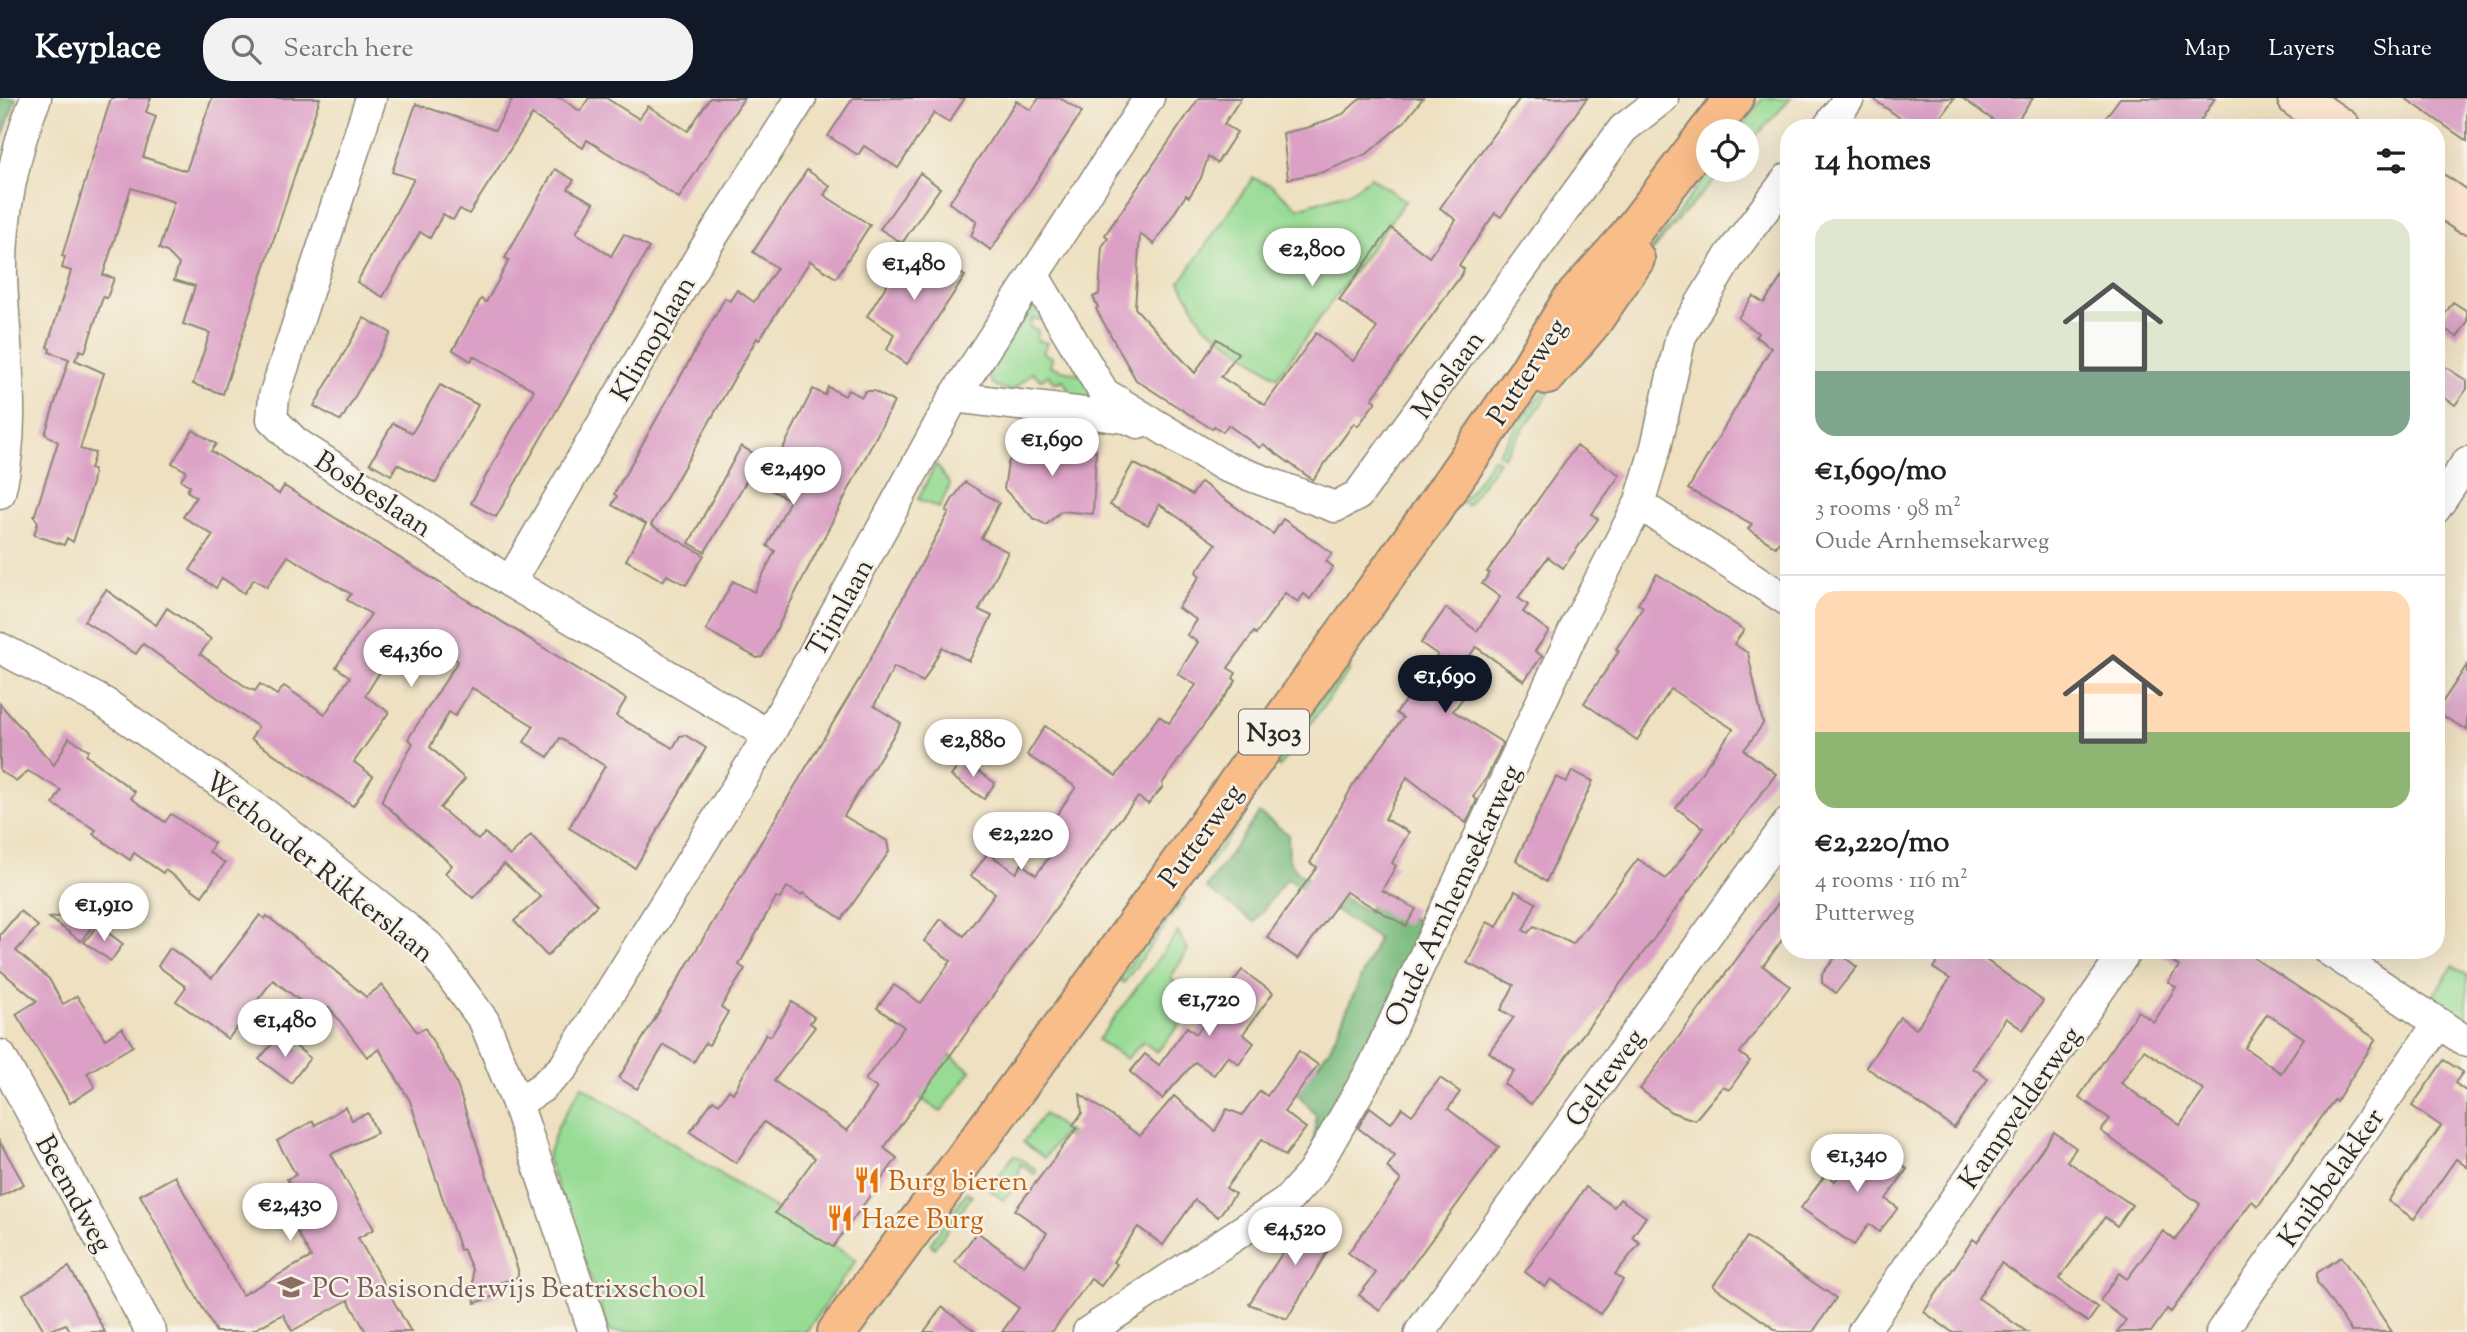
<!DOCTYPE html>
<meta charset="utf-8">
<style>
body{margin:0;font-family:"Sorts Mill Goudy",serif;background:#f2f2f2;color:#202124;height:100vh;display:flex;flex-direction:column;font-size:26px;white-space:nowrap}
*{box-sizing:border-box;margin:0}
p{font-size:23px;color:#757577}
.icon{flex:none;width:38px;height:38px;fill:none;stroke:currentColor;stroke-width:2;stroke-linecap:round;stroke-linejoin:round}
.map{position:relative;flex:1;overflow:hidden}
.drawer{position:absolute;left:1780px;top:21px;width:665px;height:840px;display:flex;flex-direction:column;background:#fff;border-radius:28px;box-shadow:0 7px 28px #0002}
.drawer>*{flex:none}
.controls{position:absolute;left:1696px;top:21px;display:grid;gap:14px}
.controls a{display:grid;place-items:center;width:63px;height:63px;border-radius:50%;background:#fff;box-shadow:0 7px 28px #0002;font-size:35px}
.price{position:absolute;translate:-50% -60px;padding:0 16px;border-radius:24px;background:#fff;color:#222;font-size:23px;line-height:46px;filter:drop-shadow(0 2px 4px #0008)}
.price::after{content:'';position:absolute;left:50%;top:42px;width:21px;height:16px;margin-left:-10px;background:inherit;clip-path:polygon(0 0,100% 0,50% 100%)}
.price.active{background:#111827;color:#fff}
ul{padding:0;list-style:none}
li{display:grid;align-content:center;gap:14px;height:371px;padding:0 35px}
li+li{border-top:2px solid #e0e0e0}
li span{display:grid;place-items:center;height:217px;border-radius:21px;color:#555}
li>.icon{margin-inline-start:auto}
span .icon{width:126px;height:126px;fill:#fffc;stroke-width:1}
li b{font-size:30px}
h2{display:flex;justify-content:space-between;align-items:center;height:84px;padding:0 35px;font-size:30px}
header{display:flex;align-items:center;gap:42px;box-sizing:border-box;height:98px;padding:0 35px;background:#111827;color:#fff}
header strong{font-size:33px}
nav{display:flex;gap:38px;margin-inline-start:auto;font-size:24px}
.search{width:490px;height:63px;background:#f2f2f2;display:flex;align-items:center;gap:18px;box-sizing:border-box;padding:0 24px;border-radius:28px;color:#757577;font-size:26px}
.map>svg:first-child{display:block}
.green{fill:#97db94;stroke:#618360;stroke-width:2}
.forest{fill:#79bb7e;stroke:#527354;stroke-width:2}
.building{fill:#dca0c6;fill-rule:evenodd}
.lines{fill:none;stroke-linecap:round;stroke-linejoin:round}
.street-casing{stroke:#8c8676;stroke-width:33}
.secondary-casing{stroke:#8c8676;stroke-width:42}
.primary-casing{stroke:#8c8676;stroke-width:42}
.street{stroke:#fff;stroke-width:30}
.secondary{stroke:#fce5d0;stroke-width:38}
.primary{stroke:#f8bd89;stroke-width:38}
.labels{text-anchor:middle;stroke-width:5;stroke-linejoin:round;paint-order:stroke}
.shield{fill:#f7f3e8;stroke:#686764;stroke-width:2}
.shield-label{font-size:26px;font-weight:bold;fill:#2b2b2b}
.street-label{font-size:28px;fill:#2b2b2b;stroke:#f7f3e8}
.food-label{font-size:28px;fill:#c56008;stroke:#f7f3e8;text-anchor:start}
.education-label{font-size:28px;fill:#785e54;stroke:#f7f3e8;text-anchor:start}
</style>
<header>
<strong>Keyplace</strong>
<div class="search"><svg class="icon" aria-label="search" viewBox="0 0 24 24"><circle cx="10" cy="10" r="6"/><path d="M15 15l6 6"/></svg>Search here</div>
<nav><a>Map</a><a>Layers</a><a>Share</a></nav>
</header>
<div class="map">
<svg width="2467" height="1234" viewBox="0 0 2467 1234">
<rect width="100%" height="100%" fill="#f7f3e8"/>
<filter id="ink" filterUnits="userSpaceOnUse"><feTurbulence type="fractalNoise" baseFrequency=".0143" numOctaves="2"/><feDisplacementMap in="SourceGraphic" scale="14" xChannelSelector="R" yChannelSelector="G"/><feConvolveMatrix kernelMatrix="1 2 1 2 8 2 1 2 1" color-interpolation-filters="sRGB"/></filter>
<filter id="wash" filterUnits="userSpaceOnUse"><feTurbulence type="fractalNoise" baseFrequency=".00686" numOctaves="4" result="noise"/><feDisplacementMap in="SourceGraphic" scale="28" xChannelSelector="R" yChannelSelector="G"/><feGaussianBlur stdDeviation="1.57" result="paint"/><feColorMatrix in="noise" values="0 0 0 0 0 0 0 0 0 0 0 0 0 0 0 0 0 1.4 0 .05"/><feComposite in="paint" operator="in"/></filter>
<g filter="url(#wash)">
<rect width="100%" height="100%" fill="#eee0c0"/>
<g class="green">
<polygon points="1763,0 1791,0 1747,48 1746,33 1739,33"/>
<polygon points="1710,72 1724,72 1680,119 1617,198"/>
<polygon points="1371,79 1405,103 1277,279 1203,226 1180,184 1253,80 1271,87 1298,110 1350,94"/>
<path d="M 1034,207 L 1041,209 L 1051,225 L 1032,220 L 1030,230 L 1038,232 L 1037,242 L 1047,245 L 1043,255 L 1052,259 L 1050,268 L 1080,277 L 1099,303 L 1056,302 L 1069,293 L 1063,282 L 1055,285 L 1049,277 L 1040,282 L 1033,274 L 1013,292 C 999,291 989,288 988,273 Z"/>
<polygon points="1560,276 1563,276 1503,359 1498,355 1537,301"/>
<polygon points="1493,360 1499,363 1467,408 1462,405"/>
<polygon points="936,366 950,387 939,410 918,401"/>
<polygon points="1345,568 1350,571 1279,669 1274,665"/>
<polygon points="1240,714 1245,717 1207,769 1203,766"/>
<polygon points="1180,796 1185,800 1124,885 1119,882"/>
<polygon points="1178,834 1188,852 1171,879 1189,907 1186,919 1157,954 1143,944 1126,961 1098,942"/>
<polygon points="2453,868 2467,877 2467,924 2431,901"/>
<polygon points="950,957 971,973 941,1014 918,999"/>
<polygon points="582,988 856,1162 806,1234 610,1234 547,1060 558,1028"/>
<polygon points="1044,1016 1130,1079 1123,1079 1063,1036 1044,1060 1023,1044"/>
<polygon points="1014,1057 1037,1072 1034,1076 1020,1066 1018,1084 1003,1102 989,1091"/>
<polygon points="967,1094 972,1098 934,1150 930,1146"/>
</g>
<g class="forest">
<polygon points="0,0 16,0 0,46"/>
<polygon points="1259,715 1288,736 1289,762 1298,775 1367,813 1377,801 1429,829 1343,1010 1313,1049 1316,1017 1296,994 1330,950 1378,841 1287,780 1254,824 1206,790"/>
</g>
<g id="blocks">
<g class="building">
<polygon points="111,0 151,0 146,14 156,18 143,59 186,73 212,0 320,0 223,296 193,286 210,235 183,226 195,188 174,182 179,166 167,154 159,151 174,104 131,90 103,177 114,180 107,200 103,199 85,254 80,252 75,262 104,275 80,351 95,355 90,371 94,372 92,385 73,444 67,440 64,447 34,437 38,424 34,419 58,344 45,336 69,261 49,254 50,251 47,249 71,173 62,170 65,159 62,158"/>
<polygon points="507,0 561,0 580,13 589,0 606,0 639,21 648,8 688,33 710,0 744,0 679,100 587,42 583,50 532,17 469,116 460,111 453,122 443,116 430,140 420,134 383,199 357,184 414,81 392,74 416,6 495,32 512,3"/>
<polygon points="853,0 965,0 949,24 934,15 898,70 864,48 858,57 828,38"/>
<polygon points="1039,0 1060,0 1082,14 991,152 971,138 977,123 949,105 1016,3 1031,12"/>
<polygon points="1199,0 1241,0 1224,26 1237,34 1217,65 1208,59 1201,80 1189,99 1186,97 1154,146 1140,136 1135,210 1195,275 1217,241 1238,255 1221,279 1265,307 1316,235 1353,263 1377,230 1339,202 1391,130 1429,159 1456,122 1440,110 1520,0 1587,0 1501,119 1495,115 1459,167 1464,171 1462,176 1372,301 1376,303 1358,328 1354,325 1313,382 1263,346 1260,350 1228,327 1223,334 1214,328 1212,331 1136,282 1096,211 1098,209 1093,199 1099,196 1102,149 1108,140 1105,137"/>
<polygon points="1361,0 1423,0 1404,24 1367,56 1323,74 1288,81 1283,35 1310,29 1343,16"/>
<polygon points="1872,0 1954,0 1933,30 1914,30"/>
<polygon points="1962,0 2033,0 2012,30 1988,30 1993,22"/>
<polygon points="2120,0 2215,0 2196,30 2098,30"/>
<polygon points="2405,0 2467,0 2467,43"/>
<polygon points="555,71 574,82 568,91 594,105 576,135 611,158 624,136 649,150 496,419 471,405 534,292 473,258 471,263 453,252 481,201 486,204 498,183 509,162 505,160"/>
<polygon points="807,72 830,88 824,97 870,127 836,180 810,163 759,242 757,240 651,427 704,457 686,487 667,477 663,483 626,462 646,426 612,407 617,398 614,396 725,200 730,203 737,192 754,204 777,170 753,154"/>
<polygon points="920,75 940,90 902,145 880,131"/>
<polygon points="909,152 937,170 940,164 944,165 965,178 907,266 887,252 894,236 867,218"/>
<polygon points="1788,170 1788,430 1776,449 1748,431 1752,426 1688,391 1771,250 1756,239 1758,235 1738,220 1753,198 1764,205"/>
<polygon points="2453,204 2467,213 2467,225 2457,239 2438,226"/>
<polygon points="364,220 391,235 341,323 314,308"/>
<polygon points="2444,268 2467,283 2467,291 2455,307 2436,294 2436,280"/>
<polygon points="440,287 478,307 436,385 397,366 391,377 370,365 393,325 412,335"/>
<polygon points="828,289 845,298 848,292 862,299 865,293 874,293 894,304 771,542 762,559 757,560 706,532 733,483 754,494 775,453 767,448 790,402 748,380 705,454 689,445 741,348 774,368 813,291 825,297"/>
<polygon points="193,332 216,346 211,353 279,396 284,388 626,601 616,618 673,650 680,638 685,637 706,650 635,770 569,730 605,668 560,640 548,659 524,644 534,628 472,590 455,618 449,614 430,649 465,681 440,710 478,742 485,735 510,758 531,737 597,807 547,858 514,823 541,799 504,766 473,800 445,775 452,767 381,703 413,645 408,641 458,563 423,541 417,550 406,543 396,559 391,556 365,598 389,614 354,664 373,678 353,708 251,641 258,629 143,546 136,556 84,523 106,492 156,527 167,510 211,541 200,556 246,589 255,593 260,586 277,597 284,588 325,616 350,579 336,569 371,516 347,502 351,496 288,458 267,489 254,481 244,495 222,480 216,490 190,472 213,437 183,419 196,399 187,393 190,388 181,382 186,373 172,365"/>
<polygon points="1023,339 1086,348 1085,351 1096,353 1093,416 1061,413 1046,427 1033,420 1004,391 1008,365"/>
<polygon points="1576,348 1620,377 1592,416 1598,421 1563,470 1548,459 1518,500 1528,507 1523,514 1549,533 1535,553 1542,558 1524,583 1476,549 1447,589 1463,600 1453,613 1503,645 1487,679 1473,699 1477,702 1466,725 1407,679 1385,721 1409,734 1392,765 1396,768 1382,792 1416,811 1406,828 1346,794 1298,861 1267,839 1317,769 1310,765 1353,687 1403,620 1396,615 1438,557 1421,545 1446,510 1477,533 1500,499 1482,486 1490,475 1487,474"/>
<polygon points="1133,365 1192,397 1201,384 1273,436 1283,421 1332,455 1326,463 1333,469 1310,501 1304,496 1298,504 1285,495 1256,536 1254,534 1228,570 1236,575 1233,580 1236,583 1184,654 1162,686 1163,689 1148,706 1138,699 1113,730 884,1050 897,1060 833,1149 775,1115 815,1060 764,1024 736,1065 690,1034 713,1002 719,1006 729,992 733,995 766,936 771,938 792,904 814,919 810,925 815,929 774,983 847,1033 877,990 865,982 904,929 877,910 894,887 921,905 951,863 924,843 941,821 964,838 995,795 971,778 988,755 1016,775 1022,766 1036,777 1061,743 1046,732 1076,689 1027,657 1045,628 1116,678 1159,618 1169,625 1196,587 1178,576 1198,544 1187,537 1197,522 1178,510 1200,478 1196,474 1216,446 1159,406 1148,427 1110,407"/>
<polygon points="965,384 999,405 981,440 1008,454 979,512 992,518 969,563 942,549 923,584 894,569 874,608 901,625 844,718 887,743 889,754 842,821 803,795 801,797 787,789 780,801 776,799 739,867 745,871 721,909 728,914 709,947 705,945 694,964 664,947 637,991 619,980 860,580 949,414 946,413 952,402"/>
<polygon points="1657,476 1744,532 1734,546 1748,555 1763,626 1744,652 1776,676 1531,1006 1504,986 1514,973 1489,954 1514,919 1501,912 1514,887 1467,865 1487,824 1497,829 1515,793 1536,805 1523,832 1528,835 1534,828 1573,846 1638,761 1666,781 1704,730 1676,710 1733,631 1671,591 1637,642 1584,605 1619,553 1616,551 1643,509 1638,506"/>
<polygon points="2467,567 2467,632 2436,614"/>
<polygon points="0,606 54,667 69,640 89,652 86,657 135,694 131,700 165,724 171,716 214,745 209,754 225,765 202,798 165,772 163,775 134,755 130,762 93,736 96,732 53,706 61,692 28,673 17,683 0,673"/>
<polygon points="963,662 995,685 984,701 951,678"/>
<polygon points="1572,673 1593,683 1546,784 1516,762 1556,679 1567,684"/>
<polygon points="1788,792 1788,834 1763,868 1790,888 1740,955 1750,963 1729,992 1723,988 1695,1022 1671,1014 1640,991"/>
<polygon points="20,813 38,828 16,853 49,881 63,906 77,898 105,941 122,930 133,948 87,975 95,989 70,1005 16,916 37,903 0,872 0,837"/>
<polygon points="78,816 93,827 81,843 49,820"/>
<polygon points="260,817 265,821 267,818 308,850 366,899 382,887 417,934 425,930 456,984 518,1172 518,1179 496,1186 500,1196 475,1205 472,1171 463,1151 460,1152 410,1003 379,951 367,959 329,909 321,919 273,882 228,941 176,903 186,889 158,868 170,850 212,880"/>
<polygon points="98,827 123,846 111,863 84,844"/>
<polygon points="1945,852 1972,852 2043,903 2023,932 2006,920 1973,970 1988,981 1954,1030 1866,969 1900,919 1916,931 1950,881 1933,870"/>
<path d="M 2154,852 L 2242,852 L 2376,941 L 2336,1004 L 2334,1002 L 2258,1108 L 2252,1103 L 2171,1214 L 2167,1211 L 2151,1234 L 2117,1234 L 2126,1222 L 2100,1203 L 2119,1175 L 2127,1181 L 2163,1133 L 2175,1142 L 2200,1106 L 2101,1033 L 2110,1021 L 2079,999 L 2138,913 L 2154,924 L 2176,889 L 2168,884 L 2179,868 ZM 2267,916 L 2304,940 L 2281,975 L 2245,950 ZM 2144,952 L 2204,992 L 2180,1027 L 2121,985 Z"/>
<polygon points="1839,855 1857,869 1836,895 1822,885 1822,876"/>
<polygon points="1242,872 1273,895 1243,936 1254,945 1239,966 1228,958 1214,977 1195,964 1162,1001 1130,974 1145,956 1159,967 1187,929 1196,936"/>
<polygon points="281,936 310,960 291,985 259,961"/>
<polygon points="1299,953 1318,967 1284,1014 1306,1030 1285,1058 1262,1041 1226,1090 1235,1096 1218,1119 1195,1102 1163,1147 1138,1129 1113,1164 1117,1166 1101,1188 1091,1181 1052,1234 1002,1234 1019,1210 955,1164 977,1134 1024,1168 1047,1135 1015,1112 1077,1030 1073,1027 1082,1015 1080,996 1140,1038 1174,998 1215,1033 1227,1011 1242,1017 1260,993 1267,998"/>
<polygon points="2444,962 2463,974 2455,985 2467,994 2467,1069 2456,1061 2414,1121 2388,1103 2441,1028 2412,1008"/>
<polygon points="1440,980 1460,994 1448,1011 1499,1049 1380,1212 1359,1197 1376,1175 1348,1155 1401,1082 1387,1069 1395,1058 1358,1030 1370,1009 1391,1025 1402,1010 1412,1017"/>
<polygon points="345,1009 352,1022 368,1015 377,1035 331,1056 374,1131 358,1140 411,1234 366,1234 348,1202 292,1233 283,1216 250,1234 216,1234 140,1097 175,1078 242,1197 311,1159 295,1130 309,1122 287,1081 296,1077 277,1043 313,1023 315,1027"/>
<polygon points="2054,1034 2076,1050 2067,1063 2132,1107 2117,1128 2105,1119 2059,1181 2098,1210 2088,1224 2001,1165 1978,1200 2027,1234 1952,1234 1924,1214 1973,1141 1977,1144"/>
<polygon points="1866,1041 1907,1071 1886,1101 1898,1110 1879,1134 1869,1126 1854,1147 1801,1110 1826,1076 1835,1083"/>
<polygon points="0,1044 24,1086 0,1099"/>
<polygon points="1586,1089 1614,1109 1620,1101 1646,1119 1632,1139 1640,1145 1615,1176 1623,1182 1600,1216 1551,1181 1545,1189 1525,1174"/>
<polygon points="1310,1113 1339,1134 1287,1221 1249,1206"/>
<polygon points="1747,1139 1836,1200 1813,1234 1779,1234 1713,1188"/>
<polygon points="2341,1159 2372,1204 2392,1234 2352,1234 2317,1184 2317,1175"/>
<polygon points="69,1169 83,1194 105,1234 71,1234 66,1226 45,1234 23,1196"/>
<polygon points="942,1209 976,1234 924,1234"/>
</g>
</g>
</g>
<g filter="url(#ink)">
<use href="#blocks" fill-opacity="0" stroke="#8c8676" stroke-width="2"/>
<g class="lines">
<g class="street-casing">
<g id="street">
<polyline points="371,0 274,298 272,321 295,344 510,484 769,637"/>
<polyline points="1827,30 1849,0"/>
<polyline points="1034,178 1104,295 1224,368 1335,409 1358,397 1623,31 1663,0"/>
<polyline points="954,299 1126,320 1138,325"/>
<path d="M 0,395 C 18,325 4,249 2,177 C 1,122 14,51 36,0"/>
<polyline points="1639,406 1788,503"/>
<polyline points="2436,410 2467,364"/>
<polyline points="510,484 702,155 801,0"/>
<polyline points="0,550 105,605 265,716 429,848 484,923 517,1005 594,1234"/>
<polyline points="2328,852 2467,944"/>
<polyline points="0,957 151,1234"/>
<polyline points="517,1005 541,990 564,969 769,637 954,299 1149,0"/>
<polyline points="1088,1234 1286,1104 1312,1075 1373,969 1577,526 1639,406 1656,349 1681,238 1730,157 1788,80"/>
<polyline points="1420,1234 1788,725"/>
<polyline points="1863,1234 2127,852"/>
<polyline points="2221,1234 2439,925"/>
</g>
</g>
<g class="secondary-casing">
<g id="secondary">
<polyline points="2297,0 2341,30"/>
<polyline points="2436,95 2467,116"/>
</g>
</g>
<g class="primary-casing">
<g id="primary">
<polyline points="1709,33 1734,0"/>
<polyline points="1547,277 1592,224 1635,161"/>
<polyline points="837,1234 1087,895 1423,426 1528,274 1571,203 1624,144 1708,34"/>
</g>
</g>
<use href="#street" class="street"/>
<use href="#secondary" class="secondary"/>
<use href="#primary" class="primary"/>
</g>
</g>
<defs>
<g id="restaurant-bare" transform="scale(2.1)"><path d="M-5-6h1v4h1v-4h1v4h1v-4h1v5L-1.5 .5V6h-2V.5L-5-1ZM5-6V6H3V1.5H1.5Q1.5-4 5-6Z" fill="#e8710a" stroke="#f7f3e8" stroke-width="2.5" paint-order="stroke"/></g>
<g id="school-bare" transform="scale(2.1)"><path d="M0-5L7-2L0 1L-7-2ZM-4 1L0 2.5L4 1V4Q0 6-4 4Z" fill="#8d6e63" stroke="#f7f3e8" stroke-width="2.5" paint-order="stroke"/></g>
</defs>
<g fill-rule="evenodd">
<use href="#restaurant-bare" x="867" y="1082"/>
<use href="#restaurant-bare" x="840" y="1120"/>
<use href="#school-bare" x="291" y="1189"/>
</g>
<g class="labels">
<rect class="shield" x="1239" y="611.5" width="70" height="45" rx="5"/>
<g class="shield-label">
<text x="1274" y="643">N303</text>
</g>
<g class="street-label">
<text transform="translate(652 240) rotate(-60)" y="10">Klimoplaan</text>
<text transform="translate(1526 273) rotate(-57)" y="10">Putterweg</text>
<text transform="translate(1447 276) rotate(-54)" y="10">Moslaan</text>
<text transform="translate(374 395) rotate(33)" y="10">Bosbeslaan</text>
<text transform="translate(839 509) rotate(-61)" y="10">Tijmlaan</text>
<text transform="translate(1200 737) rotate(-54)" y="10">Putterweg</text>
<text transform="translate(320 768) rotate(39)" y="10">Wethouder Rikkerslaan</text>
<text transform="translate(1452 797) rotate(-65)" y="10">Oude Arnhemsekarweg</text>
<text transform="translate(1604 979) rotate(-54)" y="10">Gelreweg</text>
<text transform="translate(2019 1009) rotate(-55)" y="10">Kampvelderweg</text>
<text transform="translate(2330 1079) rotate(-55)" y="10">Knibbelakker</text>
<text transform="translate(75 1095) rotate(61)" y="10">Beemdweg</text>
</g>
<g class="food-label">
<text x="888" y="1092">Burg bieren</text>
<text x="861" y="1130">Haze Burg</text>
</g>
<g class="education-label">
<text x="312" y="1199">PC Basisonderwijs Beatrixschool</text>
</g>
</g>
</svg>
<div class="controls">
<a><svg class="icon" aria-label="locate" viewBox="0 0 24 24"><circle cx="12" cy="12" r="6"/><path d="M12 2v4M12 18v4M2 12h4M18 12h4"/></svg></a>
</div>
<b class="price" style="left:1312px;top:190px">€2,800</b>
<b class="price" style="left:914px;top:204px">€1,480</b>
<b class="price" style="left:1052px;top:380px">€1,690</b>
<b class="price" style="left:793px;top:409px">€2,490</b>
<b class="price" style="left:411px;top:591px">€4,360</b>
<b class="price active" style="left:1445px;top:617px">€1,690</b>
<b class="price" style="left:973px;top:681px">€2,880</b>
<b class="price" style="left:1021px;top:774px">€2,220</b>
<b class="price" style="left:104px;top:845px">€1,910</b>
<b class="price" style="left:1209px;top:940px">€1,720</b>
<b class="price" style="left:285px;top:961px">€1,480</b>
<b class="price" style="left:1857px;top:1096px">€1,340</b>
<b class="price" style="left:290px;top:1145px">€2,430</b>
<b class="price" style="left:1295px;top:1169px">€4,520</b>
<section class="drawer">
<h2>14 homes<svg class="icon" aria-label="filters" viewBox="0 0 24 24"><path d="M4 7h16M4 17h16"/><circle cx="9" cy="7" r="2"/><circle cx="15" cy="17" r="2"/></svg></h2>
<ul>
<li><span style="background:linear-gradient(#dfe7d0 70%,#7fa58c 0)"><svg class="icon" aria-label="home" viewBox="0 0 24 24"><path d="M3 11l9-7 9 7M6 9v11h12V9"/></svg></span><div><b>€1,690/mo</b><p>3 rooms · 98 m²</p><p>Oude Arnhemsekarweg</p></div></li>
<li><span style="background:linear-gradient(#ffd9b3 65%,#8fb573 0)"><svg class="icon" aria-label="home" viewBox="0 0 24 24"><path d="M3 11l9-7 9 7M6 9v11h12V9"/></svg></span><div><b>€2,220/mo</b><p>4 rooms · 116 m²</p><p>Putterweg</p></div></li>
</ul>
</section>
</div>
